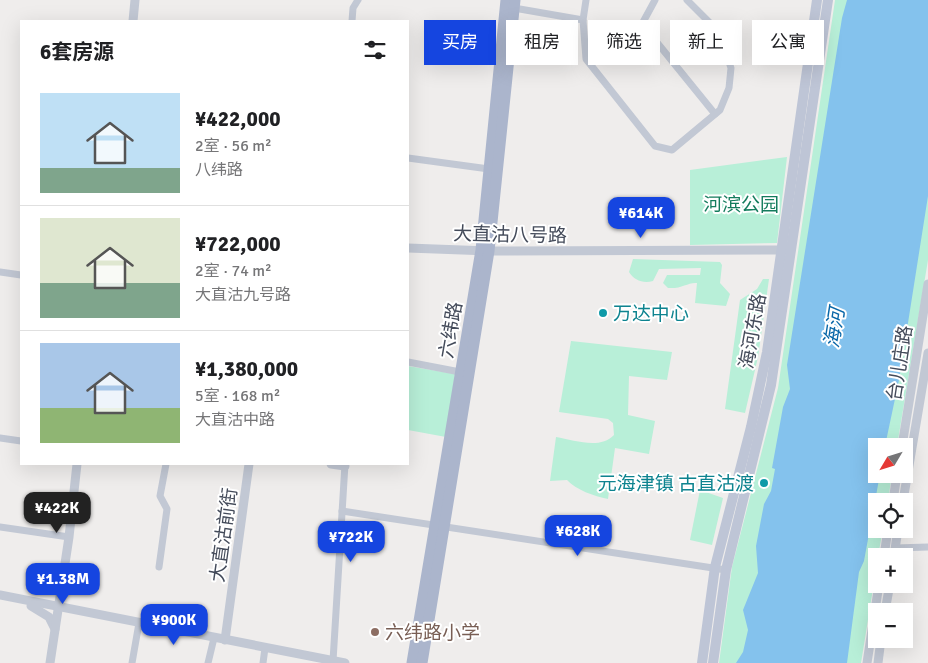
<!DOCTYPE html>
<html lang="zh">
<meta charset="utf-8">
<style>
body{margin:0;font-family:Signika,"Noto Sans SC",sans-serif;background:#f6f6f6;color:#202124;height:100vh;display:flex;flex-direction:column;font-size:19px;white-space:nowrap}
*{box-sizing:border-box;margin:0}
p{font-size:16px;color:#757577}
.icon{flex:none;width:28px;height:28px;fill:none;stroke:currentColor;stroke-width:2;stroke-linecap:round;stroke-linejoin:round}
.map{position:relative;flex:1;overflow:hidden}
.side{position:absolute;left:20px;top:20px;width:389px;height:445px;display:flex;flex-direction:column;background:#fff;border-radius:0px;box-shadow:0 5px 20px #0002}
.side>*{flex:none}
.hud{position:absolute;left:424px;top:20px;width:429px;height:45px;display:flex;gap:10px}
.needle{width:32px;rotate:232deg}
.fabs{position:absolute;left:868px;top:438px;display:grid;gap:10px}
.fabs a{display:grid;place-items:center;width:45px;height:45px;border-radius:0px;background:#fff;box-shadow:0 5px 20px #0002;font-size:25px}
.price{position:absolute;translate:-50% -42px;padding:0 11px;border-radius:10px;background:#1545e0;color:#fff;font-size:16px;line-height:32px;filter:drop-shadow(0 1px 2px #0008)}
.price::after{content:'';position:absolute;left:50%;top:30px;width:15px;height:11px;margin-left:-8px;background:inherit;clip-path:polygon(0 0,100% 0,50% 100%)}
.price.on{background:#222;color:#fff}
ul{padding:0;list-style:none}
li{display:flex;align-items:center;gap:15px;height:125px;padding:0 20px}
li+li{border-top:1px solid #e0e0e0}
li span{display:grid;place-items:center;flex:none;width:140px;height:100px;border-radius:0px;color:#555}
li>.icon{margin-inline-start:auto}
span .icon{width:60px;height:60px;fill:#fffc;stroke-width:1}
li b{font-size:21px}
h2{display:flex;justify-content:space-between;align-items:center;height:60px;padding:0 20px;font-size:21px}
.chip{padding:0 18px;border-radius:0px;background:#fff;box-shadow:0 5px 20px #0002;font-size:18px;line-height:45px}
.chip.on{background:#1545e0;color:#fff}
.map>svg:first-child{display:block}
.green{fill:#b8efd8}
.water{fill:#84c2ed}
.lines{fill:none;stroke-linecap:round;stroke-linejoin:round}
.minor{stroke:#c2c8d4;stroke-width:7}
.tertiary{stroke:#c2c8d4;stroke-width:9}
.secondary{stroke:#bec5d6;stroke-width:10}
.primary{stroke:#abb5cc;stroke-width:11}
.culture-dot{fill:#0f9aa8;stroke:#fff;stroke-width:2}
.education-dot{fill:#8d6e63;stroke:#fff;stroke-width:2}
.labels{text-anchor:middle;stroke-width:4;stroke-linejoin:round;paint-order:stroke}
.park-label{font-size:19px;fill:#147c5d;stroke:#fff}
.street-label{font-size:19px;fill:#444b5a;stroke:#fff}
.culture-label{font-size:19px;fill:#0d838f;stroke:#fff;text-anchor:start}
.education-label{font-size:19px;fill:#785e54;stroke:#fff;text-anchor:start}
.water-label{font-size:20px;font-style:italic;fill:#0967a8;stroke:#fff}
</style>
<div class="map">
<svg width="928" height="663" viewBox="0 0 928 663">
<rect width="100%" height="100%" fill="#efedec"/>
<g class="green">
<polygon points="835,0 928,0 928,260 897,446 876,446 876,474 892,474 888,501 876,501 876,529 883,529 878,556 876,556 876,570 861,663 719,663 732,567 778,388"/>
<polygon points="787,157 777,243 690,245 690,170"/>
<path d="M 633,259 L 720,262 L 722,265 L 720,283 L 730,294 L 726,306 L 695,303 L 697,283 C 688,282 682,289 668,288 L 663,283 L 667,275 L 700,275 L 701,268 L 659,269 L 653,281 C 643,284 634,280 629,272 Z"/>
<polygon points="763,279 769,279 758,357 745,413 725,409 740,300 757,289"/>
<path d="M 571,341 L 672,352 L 667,380 L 629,376 L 628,415 L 655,421 L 649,454 L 615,448 L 608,499 C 594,496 576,490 567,480 L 550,481 L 556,437 C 574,440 600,450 614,435 L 613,423 L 608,419 L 559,412 Z"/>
<polygon points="408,366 455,374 446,437 408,430"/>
<polygon points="700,490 723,498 712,545 690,540"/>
</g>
<polygon class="water" points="847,0 928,0 928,196 899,380 885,446 876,446 876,474 880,474 864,561 859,572 847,663 736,663 743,652 748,630 743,610 758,573 756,546 764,504 771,491 775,469 772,468 783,407 790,389 787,365 842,18"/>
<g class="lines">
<g class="minor">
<polyline points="655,0 642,24 715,114"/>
<polyline points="514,8 583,20 586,59 655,146 672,150 720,110 729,88 731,68 719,32 687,0"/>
<polyline points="583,20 586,0"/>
<polyline points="352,21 353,8 358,0"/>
<polyline points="408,158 489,169"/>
<polyline points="0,272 21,275"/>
<polyline points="408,362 460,372"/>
<polyline points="0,438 21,441"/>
<polyline points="342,511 726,570"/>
<polyline points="0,527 69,537"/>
<polyline points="895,548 928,547"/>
<polyline points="159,567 167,509 160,496 166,464"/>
<polyline points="333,661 345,464"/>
<polyline points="132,663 139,623"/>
<polyline points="208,663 214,638"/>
<polyline points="263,663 265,648"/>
</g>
<g class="tertiary">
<polyline points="133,21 135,0"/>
<polyline points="408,248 489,251 786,250"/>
<polyline points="902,446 928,284"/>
<polyline points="331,464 345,466"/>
<polyline points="893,501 897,474"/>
<polyline points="903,501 928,353"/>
<polyline points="884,556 888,529"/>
<polyline points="894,556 898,529"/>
<polyline points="0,595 345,663"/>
<polyline points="31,606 49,617 55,629"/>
<polyline points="885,611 890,584"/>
<polyline points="225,640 249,464"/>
<polyline points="50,663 69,537 77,464"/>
<polyline points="867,663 879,584"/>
<polyline points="878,663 881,639"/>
</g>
<g class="secondary">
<polyline points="702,663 715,567 751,427 767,352 817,0"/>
<polyline points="713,663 726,570 771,385 828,0"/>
</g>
<g class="primary">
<polyline points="412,663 481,250 506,0"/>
<polyline points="422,663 489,251 515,0"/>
</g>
</g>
<g class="culture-dot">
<circle cx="603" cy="313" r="5"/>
<circle cx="764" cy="483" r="5"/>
</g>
<circle class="education-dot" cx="375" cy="632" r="5"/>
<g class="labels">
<g class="park-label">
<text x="741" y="211">河滨公园</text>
</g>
<g class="street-label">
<text transform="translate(510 234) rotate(1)" y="7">大直沽八号路</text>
<text transform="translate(450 330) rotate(-80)" y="7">六纬路</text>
<text transform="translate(752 331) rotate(-80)" y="7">海河东路</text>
<text transform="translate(899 363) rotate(-81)" y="7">台儿庄路</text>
<text transform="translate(223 535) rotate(-82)" y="7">大直沽前街</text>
</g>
<g class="culture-label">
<text x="613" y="320">万达中心</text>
<text x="754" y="490" text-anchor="end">元海津镇 古直沽渡</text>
</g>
<g class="education-label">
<text x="385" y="639">六纬路小学</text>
</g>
<g class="water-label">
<text transform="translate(834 328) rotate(-81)" y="7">海河</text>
</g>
</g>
</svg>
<div class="fabs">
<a><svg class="needle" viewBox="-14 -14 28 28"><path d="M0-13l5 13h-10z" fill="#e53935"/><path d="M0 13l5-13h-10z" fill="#757577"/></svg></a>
<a><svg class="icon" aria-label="locate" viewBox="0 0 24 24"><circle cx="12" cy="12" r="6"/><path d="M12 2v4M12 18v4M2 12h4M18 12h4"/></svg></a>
<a>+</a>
<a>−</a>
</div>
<b class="price" style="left:641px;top:239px">¥614K</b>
<b class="price on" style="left:57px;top:534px">¥422K</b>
<b class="price" style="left:578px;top:557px">¥628K</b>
<b class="price" style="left:351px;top:563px">¥722K</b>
<b class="price" style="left:63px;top:605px">¥1.38M</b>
<b class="price" style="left:174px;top:646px">¥900K</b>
<div class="hud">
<a class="chip on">买房</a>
<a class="chip">租房</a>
<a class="chip">筛选</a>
<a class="chip">新上</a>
<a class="chip">公寓</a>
</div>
<section class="side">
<h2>6套房源<svg class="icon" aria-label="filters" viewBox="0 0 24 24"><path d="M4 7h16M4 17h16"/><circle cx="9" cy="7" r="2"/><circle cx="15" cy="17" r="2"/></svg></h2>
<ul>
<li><span style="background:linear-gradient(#bfe0f5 75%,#7fa58c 0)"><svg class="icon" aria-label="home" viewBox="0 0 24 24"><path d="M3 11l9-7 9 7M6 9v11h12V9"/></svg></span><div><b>¥422,000</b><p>2室 · 56 m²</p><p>八纬路</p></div></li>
<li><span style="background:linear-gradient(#dfe7d0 65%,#7fa58c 0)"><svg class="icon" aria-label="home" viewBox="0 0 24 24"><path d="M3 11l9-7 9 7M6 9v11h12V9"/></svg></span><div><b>¥722,000</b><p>2室 · 74 m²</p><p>大直沽九号路</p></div></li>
<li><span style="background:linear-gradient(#a9c7e8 65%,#8fb573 0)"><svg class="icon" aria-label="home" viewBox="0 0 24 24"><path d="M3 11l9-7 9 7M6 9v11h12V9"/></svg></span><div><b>¥1,380,000</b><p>5室 · 168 m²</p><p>大直沽中路</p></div></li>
</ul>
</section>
</div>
